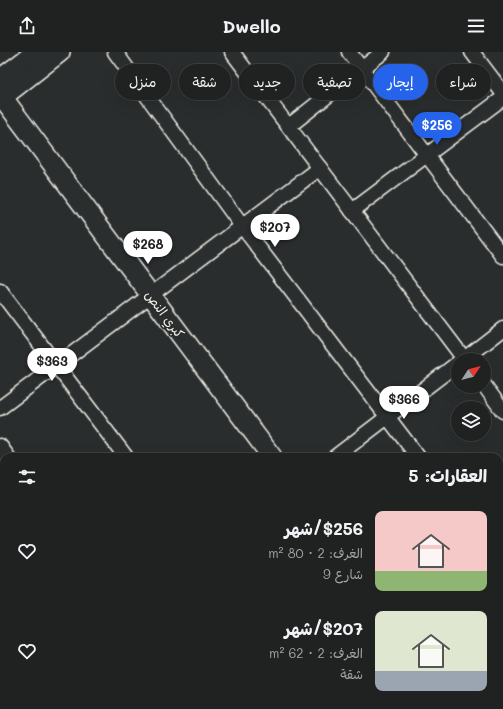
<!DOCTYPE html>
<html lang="ar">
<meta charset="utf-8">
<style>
body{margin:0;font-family:Mali,"Playpen Sans Arabic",sans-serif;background:#282a2a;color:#f1f3f6;direction:rtl;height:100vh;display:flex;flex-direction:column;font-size:15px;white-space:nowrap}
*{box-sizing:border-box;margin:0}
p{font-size:13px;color:#a2a4a5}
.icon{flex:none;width:22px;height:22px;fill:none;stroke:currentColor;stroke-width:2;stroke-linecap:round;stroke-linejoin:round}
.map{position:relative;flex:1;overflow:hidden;direction:ltr}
.drawer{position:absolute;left:0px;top:401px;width:503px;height:256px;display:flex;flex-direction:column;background:#202222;border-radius:12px 12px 0 0;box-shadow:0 4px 16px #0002,0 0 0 1px #3d3f40;direction:rtl}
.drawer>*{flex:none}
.top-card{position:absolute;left:12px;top:12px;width:479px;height:36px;direction:rtl;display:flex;gap:8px}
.needle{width:26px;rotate:54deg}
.tools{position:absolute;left:451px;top:301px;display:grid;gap:8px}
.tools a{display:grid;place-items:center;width:40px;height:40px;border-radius:50%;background:#202222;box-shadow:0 4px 16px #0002,0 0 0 1px #3d3f40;font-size:20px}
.price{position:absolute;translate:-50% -34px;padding:0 9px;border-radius:14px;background:#fff;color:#222;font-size:13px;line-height:26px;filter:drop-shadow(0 1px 2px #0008)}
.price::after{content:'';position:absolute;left:50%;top:24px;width:12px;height:9px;margin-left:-6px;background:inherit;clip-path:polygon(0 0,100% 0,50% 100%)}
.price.current{background:#2563eb;color:#fff}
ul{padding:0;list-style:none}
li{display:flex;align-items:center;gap:12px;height:100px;padding:0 16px}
li span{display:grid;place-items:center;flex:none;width:112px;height:80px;border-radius:8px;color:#555}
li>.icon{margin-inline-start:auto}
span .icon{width:48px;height:48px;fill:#fffc;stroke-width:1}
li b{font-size:17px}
h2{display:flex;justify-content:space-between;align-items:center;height:48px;padding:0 16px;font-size:17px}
.chip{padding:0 14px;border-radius:18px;background:#202222;box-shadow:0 4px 16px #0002,0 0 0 1px #3d3f40;font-size:14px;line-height:36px}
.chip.current{background:#2563eb;color:#fff}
header{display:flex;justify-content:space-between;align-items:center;height:52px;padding:0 16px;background:#202222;font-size:18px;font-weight:700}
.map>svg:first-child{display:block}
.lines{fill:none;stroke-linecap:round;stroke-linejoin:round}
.street-casing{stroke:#f4f1e8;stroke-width:17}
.secondary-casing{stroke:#f4f1e8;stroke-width:22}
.street{stroke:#2a2d2e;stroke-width:14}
.secondary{stroke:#2a2d2e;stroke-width:19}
.labels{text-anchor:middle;stroke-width:3;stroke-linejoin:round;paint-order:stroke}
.street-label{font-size:13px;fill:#f4f1e8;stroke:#2a2d2e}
</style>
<header><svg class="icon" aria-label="menu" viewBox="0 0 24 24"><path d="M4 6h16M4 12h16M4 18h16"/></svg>Dwello<svg class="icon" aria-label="share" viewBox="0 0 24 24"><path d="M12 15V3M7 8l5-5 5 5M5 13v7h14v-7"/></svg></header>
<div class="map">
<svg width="503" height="657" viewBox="0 0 503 657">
<rect width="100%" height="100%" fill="#2a2d2e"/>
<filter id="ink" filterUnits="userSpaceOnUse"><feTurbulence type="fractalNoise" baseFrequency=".025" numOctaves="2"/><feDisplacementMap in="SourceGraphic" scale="8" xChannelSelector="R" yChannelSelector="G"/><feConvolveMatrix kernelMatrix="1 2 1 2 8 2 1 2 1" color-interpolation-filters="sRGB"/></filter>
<g filter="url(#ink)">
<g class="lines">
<g class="street-casing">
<g id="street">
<polyline points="115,0 242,174 418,405"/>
<polyline points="232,0 465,308"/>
<polyline points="349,0 503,204"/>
<polyline points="472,0 503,41"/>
<polyline points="289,74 383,0"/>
<polyline points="352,159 503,46"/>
<polyline points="0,239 126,405"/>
<polyline points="463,308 503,277"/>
<polyline points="484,333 503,359"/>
<polyline points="0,356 320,116"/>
<polyline points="0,394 8,405"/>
<polyline points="335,405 458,311"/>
<polyline points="0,417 4,414"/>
<polyline points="499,512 503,517"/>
<polyline points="0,551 4,556"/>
<polyline points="499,580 503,577"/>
<polyline points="77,653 80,657"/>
<polyline points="197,653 201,657"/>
<polyline points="314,653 317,657"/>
<polyline points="8,657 13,653"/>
<polyline points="398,657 403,653"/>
</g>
</g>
<g class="secondary-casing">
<g id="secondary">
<polyline points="0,27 36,0"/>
<polyline points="0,42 272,405"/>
<polyline points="0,47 60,0"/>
<polyline points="461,653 464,657"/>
</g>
</g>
<use href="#street" class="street"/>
<use href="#secondary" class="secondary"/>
</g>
</g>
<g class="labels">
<g class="street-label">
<text transform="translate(165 262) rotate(53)" y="5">كبري النص</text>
</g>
</g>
</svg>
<div class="tools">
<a><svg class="needle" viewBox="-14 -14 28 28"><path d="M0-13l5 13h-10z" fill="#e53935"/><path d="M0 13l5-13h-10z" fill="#a2a4a5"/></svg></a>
<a><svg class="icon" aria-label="layers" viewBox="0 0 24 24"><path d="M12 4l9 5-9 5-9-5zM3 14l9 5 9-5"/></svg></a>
</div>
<b class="price current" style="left:437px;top:94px">$256</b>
<b class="price" style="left:275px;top:196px">$207</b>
<b class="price" style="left:148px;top:213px">$268</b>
<b class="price" style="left:52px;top:330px">$363</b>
<b class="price" style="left:404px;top:368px">$366</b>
<div class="top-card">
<a class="chip">شراء</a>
<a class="chip current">إيجار</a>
<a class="chip">تصفية</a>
<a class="chip">جديد</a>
<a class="chip">شقة</a>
<a class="chip">منزل</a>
</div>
<section class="drawer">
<h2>العقارات: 5<svg class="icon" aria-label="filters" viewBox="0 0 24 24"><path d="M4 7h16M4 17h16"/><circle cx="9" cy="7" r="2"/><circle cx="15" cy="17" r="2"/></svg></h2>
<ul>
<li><span style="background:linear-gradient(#f6c9c9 75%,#8fb573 0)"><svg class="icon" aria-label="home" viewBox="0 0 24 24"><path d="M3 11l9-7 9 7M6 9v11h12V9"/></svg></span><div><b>$256/شهر</b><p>الغرف: 2 · 80 m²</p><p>شارع 9</p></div><svg class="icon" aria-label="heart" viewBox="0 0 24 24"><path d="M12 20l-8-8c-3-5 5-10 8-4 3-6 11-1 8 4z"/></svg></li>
<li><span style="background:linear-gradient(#dfe7d0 75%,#9aa5b1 0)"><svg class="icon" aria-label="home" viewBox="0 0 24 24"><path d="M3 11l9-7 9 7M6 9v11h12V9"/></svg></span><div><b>$207/شهر</b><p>الغرف: 2 · 62 m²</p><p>شقة</p></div><svg class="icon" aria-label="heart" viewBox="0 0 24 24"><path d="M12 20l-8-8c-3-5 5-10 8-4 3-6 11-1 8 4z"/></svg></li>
</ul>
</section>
</div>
